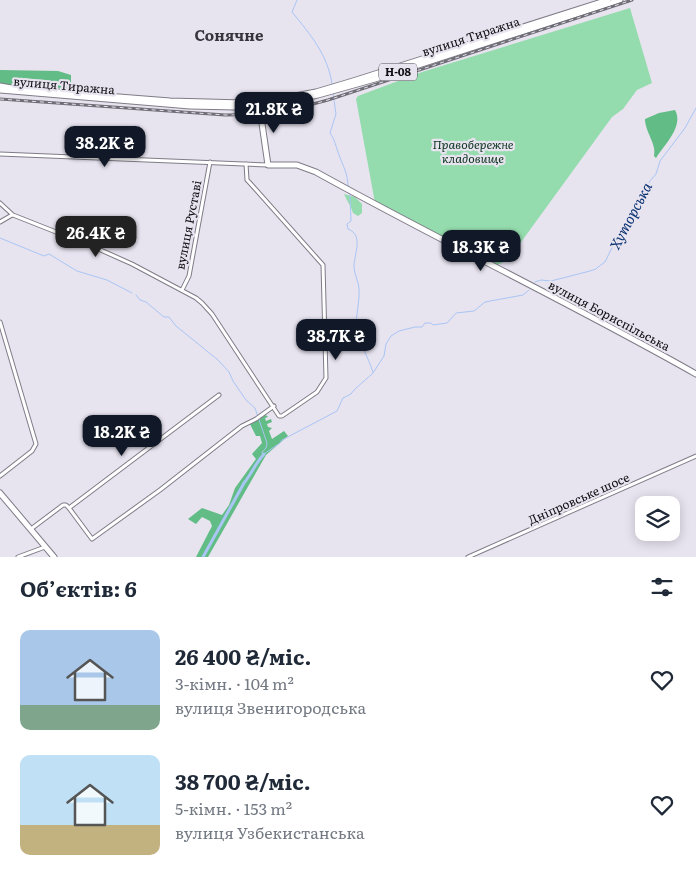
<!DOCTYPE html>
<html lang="uk">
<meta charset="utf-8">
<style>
body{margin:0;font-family:Literata,serif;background:#f6f6f7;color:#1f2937;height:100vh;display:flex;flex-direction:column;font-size:19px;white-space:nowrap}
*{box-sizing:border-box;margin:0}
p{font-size:16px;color:#747a83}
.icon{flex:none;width:28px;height:28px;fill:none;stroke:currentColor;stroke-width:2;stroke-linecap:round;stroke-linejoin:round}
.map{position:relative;height:557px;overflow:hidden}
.sheet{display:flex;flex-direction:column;background:#fff;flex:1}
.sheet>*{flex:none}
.buttons{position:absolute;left:635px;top:496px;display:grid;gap:10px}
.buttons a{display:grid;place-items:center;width:45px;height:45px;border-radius:10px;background:#fff;box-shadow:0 2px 12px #0003;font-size:25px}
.price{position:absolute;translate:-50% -42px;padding:0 11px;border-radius:10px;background:#111827;color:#fff;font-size:16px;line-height:32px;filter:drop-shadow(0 1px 2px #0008)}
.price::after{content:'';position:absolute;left:50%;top:30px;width:15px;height:11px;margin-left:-8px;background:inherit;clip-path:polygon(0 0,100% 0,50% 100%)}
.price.on{background:#222;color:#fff}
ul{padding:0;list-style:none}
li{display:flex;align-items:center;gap:15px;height:125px;padding:0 20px}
li span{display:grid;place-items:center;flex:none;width:140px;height:100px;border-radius:10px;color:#555}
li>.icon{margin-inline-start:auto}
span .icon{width:60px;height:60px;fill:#fffc;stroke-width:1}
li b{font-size:21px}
h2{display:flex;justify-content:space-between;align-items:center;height:60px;padding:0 20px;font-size:21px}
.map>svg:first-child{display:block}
.green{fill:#94dcad}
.forest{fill:#61bc85}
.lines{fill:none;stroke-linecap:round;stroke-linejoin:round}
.stream{stroke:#a9c6f4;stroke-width:1}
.river{stroke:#a9c6f4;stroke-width:3}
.minor-casing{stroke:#7f7c87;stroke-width:5}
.major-casing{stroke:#7f7c87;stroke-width:7}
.minor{stroke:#fff;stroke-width:3}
.major{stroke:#fff;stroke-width:5}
.rail-casing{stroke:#6f6d75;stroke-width:3}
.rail{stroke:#e7e3ef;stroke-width:1;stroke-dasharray:4;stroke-linecap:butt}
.labels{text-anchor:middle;stroke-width:4.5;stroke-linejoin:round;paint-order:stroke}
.shield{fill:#e7e3ef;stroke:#4f4d54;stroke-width:1}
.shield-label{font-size:11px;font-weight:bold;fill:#0e0d11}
.street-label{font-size:12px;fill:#0e0d11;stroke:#e7e3ef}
.park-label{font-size:12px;font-style:italic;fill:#0c341e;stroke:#e7e3ef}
.water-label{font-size:14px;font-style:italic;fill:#093273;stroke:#e7e3ef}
.quarter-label{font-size:15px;font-weight:bold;fill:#37343d;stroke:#e7e3ef}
</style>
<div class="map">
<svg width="696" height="557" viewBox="0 0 696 557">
<rect width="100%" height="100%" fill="#e7e3ef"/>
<g class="green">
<polygon points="630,8 652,83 637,90 623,109 612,117 508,260 497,265 375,203 356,99 358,96 422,72"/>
<path d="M 344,194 L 355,197 L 362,204 L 362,213 L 358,216 L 353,213 C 351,206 347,201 344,194 Z"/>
</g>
<g class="forest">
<polygon points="0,70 58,71 71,75 71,90 0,84"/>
<path d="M 675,110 C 684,126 665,144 656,158 L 654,156 C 657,144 645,132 645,119 L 659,113 Z"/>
<polygon points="266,415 268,417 265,418 266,421 271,419 272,422 267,424 268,427 272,428 269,431 272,439 284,431 288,436 266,455 208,557 196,557 212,526 210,521 202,517 196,524 188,519 202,508 222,515 229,505 235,488 256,459 252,454 262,443 260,436 256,436 250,424"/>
</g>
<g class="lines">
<g class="stream">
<path d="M 297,0 L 292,12 C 310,34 328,55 332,84"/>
<path d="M 333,93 L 336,114 L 330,133 C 335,140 336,147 339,155 C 343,166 348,174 348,186"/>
<path d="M 350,195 L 351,221 L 347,224 L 348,229 C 364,235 354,254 354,267 C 354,274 359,282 359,289 C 360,302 355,316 357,328 C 360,344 368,357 373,372"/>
<polyline points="0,238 44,256 49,254 77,271 107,280 132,293"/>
<polyline points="535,282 541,280 551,281 590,271 596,269 598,267 605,262 621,229 634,211 650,181 656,174 660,161 685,128 696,108"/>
<polyline points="136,295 140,300 146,302 164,317 169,317 176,326 218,360 229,372 233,381 246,400 255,408 267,443 266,448 262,452 263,455"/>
<polyline points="264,454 280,443 282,440 337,411 343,398 351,394 354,390 373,373 384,356 386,344 391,336 399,331 415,327 422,327 425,323 431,323 433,325 447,323 456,313 474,311 485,302 523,295 529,290"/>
</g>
<path class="river" d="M 203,557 L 244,483 C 252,473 255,464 264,454"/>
<g class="minor-casing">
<g id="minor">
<polyline points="0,154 268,165"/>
<polyline points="0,203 13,215 94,247 132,264 196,298 202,303 212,314 279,416 282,416 317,392 326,378 323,265 249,182 247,180 246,164"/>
<polyline points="0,222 12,215"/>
<polyline points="182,290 189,276 210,162"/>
<polyline points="0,322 36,444 32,451 0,476"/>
<polyline points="69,508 92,539 160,490 242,426 256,419 274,406"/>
<polyline points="31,529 63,505 66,505 69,508 219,395"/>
<polyline points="18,557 45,547"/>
<polyline points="468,557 696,456"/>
</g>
</g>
<g class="major-casing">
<g id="major">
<polyline points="0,86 17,89 170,101 244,103 274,100 316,92 353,81 608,0"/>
<polyline points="0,90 190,106 236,107 275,104 318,95 375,79 620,0"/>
<path d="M 259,103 L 268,165 L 297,165 L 316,172 C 442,242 571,303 696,374"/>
<polyline points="0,493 54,557"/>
</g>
</g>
<use href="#minor" class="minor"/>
<use href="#major" class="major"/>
<g class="rail-casing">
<path id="rail" d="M 0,99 L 225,115 C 261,115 294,110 328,100 L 632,0"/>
</g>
<use href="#rail" class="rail"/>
</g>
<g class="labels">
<rect class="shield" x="379" y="63.5" width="38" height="17" rx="4"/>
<g class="shield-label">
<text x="398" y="76">Н-08</text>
</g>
<g class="street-label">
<text transform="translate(471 37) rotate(-18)" y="4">вулиця Тиражна</text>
<text transform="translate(64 86) rotate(5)" y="4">вулиця Тиражна</text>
<text transform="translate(189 225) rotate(-79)" y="4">вулиця Руставі</text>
<text transform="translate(609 316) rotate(28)" y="4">вулиця Бориспільська</text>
<text transform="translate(579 499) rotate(-24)" y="4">Дніпровське шосе</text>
</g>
<g class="park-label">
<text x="473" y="149">Правобережне<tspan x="473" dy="14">кладовище</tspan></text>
</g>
<g class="water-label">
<text transform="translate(631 216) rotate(-62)" y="5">Хуторська</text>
</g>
<g class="quarter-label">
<text x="229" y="41">Сонячне</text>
</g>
</g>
</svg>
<div class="buttons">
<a><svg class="icon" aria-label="layers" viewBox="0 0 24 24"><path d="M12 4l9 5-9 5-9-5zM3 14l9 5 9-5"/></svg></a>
</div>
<b class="price" style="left:274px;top:134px">21.8K ₴</b>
<b class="price" style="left:105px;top:168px">38.2K ₴</b>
<b class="price on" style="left:96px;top:258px">26.4K ₴</b>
<b class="price" style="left:481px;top:272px">18.3K ₴</b>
<b class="price" style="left:336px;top:361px">38.7K ₴</b>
<b class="price" style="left:122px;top:457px">18.2K ₴</b>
</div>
<section class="sheet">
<h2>Об’єктів: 6<svg class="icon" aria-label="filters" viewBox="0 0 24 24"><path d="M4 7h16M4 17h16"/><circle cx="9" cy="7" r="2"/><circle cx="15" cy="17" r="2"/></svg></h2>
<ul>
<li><span style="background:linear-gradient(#a9c7e8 75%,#7fa58c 0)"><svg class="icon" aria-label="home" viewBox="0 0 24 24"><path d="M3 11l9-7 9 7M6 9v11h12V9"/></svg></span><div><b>26 400 ₴/міс.</b><p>3-кімн. · 104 m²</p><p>вулиця Звенигородська</p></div><svg class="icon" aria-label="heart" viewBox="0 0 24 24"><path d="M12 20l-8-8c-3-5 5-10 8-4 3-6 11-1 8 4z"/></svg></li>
<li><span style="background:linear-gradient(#bfe0f5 70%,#c2b280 0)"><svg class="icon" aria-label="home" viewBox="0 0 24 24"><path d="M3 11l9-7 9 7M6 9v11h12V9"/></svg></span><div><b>38 700 ₴/міс.</b><p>5-кімн. · 153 m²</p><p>вулиця Узбекистанська</p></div><svg class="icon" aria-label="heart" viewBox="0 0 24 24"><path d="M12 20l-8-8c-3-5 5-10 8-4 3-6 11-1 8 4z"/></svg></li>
</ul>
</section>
